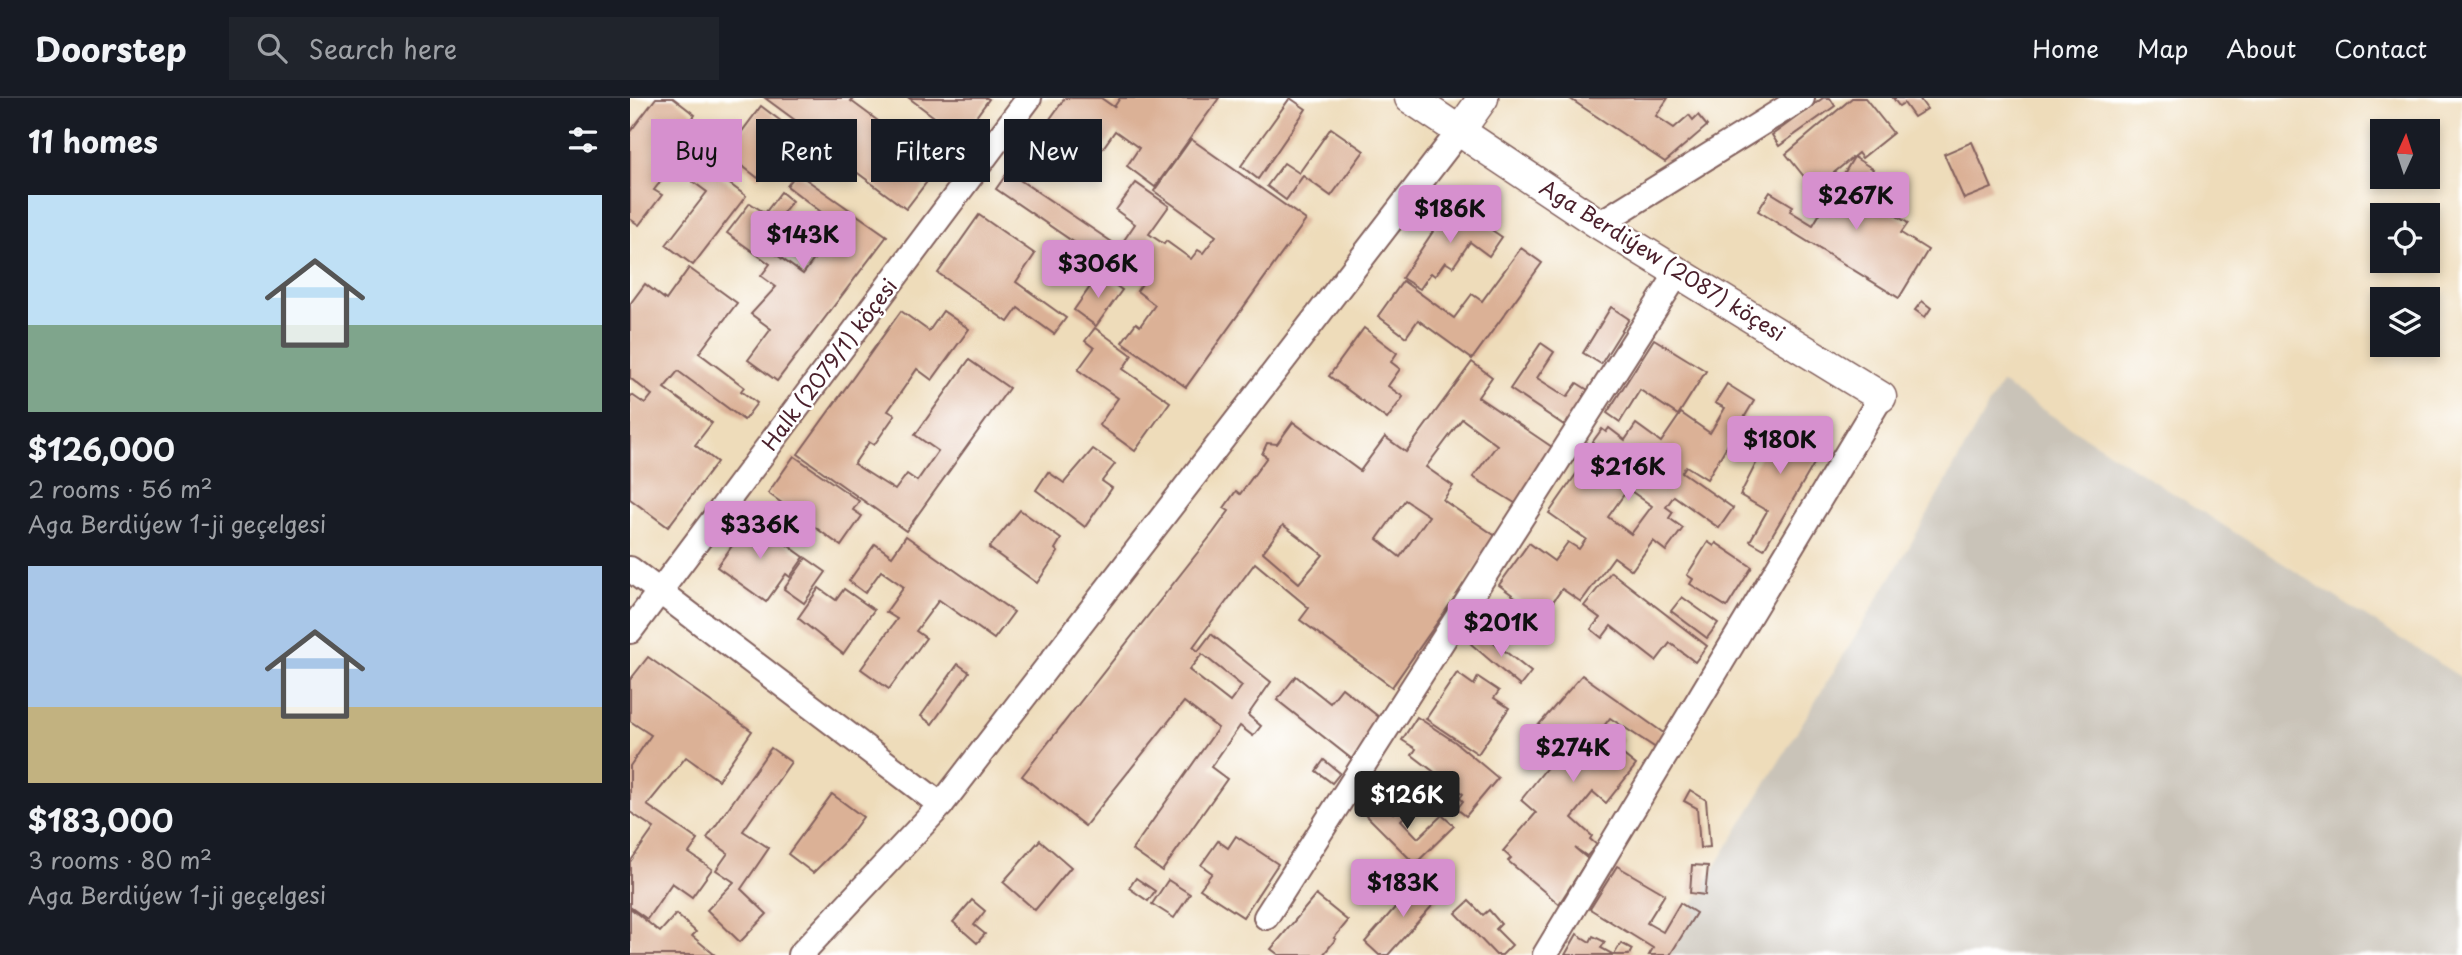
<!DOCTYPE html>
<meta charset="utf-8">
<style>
body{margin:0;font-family:"Playpen Sans",sans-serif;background:#20242c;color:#f1f3f6;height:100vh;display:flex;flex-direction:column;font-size:26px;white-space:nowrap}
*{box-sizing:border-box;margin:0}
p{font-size:23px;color:#9ea1a6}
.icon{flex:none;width:38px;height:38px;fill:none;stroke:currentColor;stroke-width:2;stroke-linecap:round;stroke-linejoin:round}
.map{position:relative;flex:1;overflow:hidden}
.side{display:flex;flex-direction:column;background:#171b24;width:630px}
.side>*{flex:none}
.guide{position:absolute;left:21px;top:21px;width:665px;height:63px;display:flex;gap:14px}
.needle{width:46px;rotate:3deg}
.buttons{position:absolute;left:1740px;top:21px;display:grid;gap:14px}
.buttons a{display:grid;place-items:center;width:70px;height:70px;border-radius:0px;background:#171b24;box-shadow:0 4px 10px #0003;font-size:35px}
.price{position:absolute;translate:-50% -60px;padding:0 16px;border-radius:7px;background:#d690ce;color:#111;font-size:23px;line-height:46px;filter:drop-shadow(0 2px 4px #0008)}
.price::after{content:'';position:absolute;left:50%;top:42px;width:21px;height:16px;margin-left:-10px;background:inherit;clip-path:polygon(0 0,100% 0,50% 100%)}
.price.on{background:#222;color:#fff}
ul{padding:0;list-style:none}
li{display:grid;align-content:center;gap:14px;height:371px;padding:0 28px}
li span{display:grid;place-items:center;height:217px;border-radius:0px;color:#555}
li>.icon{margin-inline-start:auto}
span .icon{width:126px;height:126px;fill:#fffc;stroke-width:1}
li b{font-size:30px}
h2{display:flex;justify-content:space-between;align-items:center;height:84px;padding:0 28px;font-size:30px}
.tag{padding:0 24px;border-radius:0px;background:#171b24;box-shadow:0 4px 10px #0003;font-size:24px;line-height:63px}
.tag.on{background:#d690ce;color:#111}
header{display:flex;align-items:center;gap:42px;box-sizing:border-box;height:98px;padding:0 35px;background:#171b24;border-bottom:2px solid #363941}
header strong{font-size:33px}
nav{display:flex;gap:38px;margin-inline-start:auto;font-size:24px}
.search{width:490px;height:63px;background:#20242c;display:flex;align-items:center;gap:18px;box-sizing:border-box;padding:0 24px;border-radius:0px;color:#9ea1a6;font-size:26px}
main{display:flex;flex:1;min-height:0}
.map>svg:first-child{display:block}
.industrial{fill:#c9c3b8}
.building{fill:#dbb196;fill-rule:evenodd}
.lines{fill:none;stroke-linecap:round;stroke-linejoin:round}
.minor-casing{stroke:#83615d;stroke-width:28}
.tertiary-casing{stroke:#83615d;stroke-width:33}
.minor{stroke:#fff;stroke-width:24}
.tertiary{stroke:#fff;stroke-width:30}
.labels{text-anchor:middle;stroke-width:5;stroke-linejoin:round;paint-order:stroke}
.street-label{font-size:21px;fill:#4a1f2b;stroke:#fff}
</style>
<header>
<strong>Doorstep</strong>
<div class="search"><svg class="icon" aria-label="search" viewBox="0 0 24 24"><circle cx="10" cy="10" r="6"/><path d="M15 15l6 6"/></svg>Search here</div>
<nav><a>Home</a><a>Map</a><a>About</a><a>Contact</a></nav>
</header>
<main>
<section class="side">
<h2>11 homes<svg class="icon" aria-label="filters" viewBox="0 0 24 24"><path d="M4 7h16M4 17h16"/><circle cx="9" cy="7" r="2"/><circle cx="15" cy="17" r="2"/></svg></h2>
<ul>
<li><span style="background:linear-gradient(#bfe0f5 60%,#7fa58c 0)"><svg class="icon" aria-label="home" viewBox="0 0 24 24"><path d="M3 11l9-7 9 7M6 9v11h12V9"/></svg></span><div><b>$126,000</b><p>2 rooms · 56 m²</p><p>Aga Berdiýew 1-ji geçelgesi</p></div></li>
<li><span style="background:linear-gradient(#a9c7e8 65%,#c2b280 0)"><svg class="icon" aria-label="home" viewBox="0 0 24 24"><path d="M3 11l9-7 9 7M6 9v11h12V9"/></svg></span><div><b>$183,000</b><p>3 rooms · 80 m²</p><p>Aga Berdiýew 1-ji geçelgesi</p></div></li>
</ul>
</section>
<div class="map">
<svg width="1832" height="857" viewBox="0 0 1832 857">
<rect width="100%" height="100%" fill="#fff"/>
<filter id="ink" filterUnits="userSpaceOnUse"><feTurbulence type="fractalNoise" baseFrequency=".0143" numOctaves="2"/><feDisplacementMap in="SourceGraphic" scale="14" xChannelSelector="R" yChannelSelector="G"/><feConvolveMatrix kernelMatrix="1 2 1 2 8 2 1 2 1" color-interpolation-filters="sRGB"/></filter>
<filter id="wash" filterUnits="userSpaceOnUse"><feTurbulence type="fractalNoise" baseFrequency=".00686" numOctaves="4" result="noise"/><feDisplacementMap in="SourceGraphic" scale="28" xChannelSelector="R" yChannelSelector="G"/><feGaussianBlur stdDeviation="1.57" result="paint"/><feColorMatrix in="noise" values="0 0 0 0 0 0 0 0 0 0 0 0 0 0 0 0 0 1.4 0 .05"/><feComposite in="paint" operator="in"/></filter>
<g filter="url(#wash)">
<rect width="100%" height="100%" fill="#eedcba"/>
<polygon class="industrial" points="1371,285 1832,580 1832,857 1032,857 1279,449"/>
<g id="blocks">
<g class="building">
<polygon points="26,0 43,0 65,17 44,45 54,53 24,92 32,97 9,127 0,121 0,34"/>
<polygon points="135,0 224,0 221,3 309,68 276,111 189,46 192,42"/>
<polygon points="279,0 357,0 359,1 331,39"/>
<polygon points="435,0 471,0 484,9 490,0 589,0 525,89 497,68 509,50 485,33 468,57 460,51 438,82 397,53"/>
<polygon points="660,0 676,11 628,81 611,68"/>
<polygon points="939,0 1038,0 1026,18 1044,30 1059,17 1063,22 1068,17 1077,28 1035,64"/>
<polygon points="1193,0 1200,0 1205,8 1149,48 1142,37"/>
<polygon points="1222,0 1235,0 1263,35 1232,60 1228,55 1184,91 1156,56"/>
<polygon points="1263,0 1289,0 1297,11 1284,19 1274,5 1269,8"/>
<polygon points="131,8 164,33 128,80 102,60 90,75 59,52 70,37 74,40 86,24 107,40"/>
<polygon points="701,30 734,53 701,98 673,78 656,102 637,88 654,65 669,75"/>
<polygon points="561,41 676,122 556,289 492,244 506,225 510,228 525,207 507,193 518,177 486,154 505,126 486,112 506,85 539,108 519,136 534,146 536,143 561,161 568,152 573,155 586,138 524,93"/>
<polygon points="1342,44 1362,90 1334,101 1314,56"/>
<polygon points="1224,59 1243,71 1229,95 1278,125 1271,135 1298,152 1269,200 1128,113 1140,94 1163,108 1160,113 1183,127"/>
<polygon points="74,67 116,98 63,167 36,147 77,94 62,83"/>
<polygon points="378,74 482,144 470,162 366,91"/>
<polygon points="167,75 257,138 147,283 118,262 141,231 121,216 146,189 131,178 140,166 97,135 120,105 135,115 151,94 162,103 146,124 163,136 147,157 173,176 188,156 180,150 196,129 194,127 199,120 157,88"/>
<polygon points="822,105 872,139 859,158 840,144 823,169 815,164 805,178 801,175 790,191 772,180"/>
<polygon points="349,117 405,156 386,184 436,220 424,236 388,210 378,224 308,175"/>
<polygon points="891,150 912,165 842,261 788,222 776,239 748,218 773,183 824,220 842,196 852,203"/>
<polygon points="59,170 107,205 69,255 114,289 111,293 127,305 114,322 48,273 34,290 82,325 65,347 87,364 38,429 0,401 0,299 2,297 15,306 22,297 0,280 0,206 15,186 36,202"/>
<polygon points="469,176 492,192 466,228 444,212"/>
<polygon points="1292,203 1301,210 1295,219 1285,212"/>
<polygon points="981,209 999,221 971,266 953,255"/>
<polygon points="271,213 299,233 313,213 339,231 302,282 287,271 258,313 265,317 244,347 239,344 224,366 265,392 277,376 287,383 308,353 285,337 339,262 379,290 276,433 168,356"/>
<polygon points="465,230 502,257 493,271 540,304 505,353 469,327 488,300 448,272 464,250 455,243"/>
<polygon points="734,230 767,255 761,264 770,271 758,288 773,299 757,321 699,278"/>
<polygon points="1024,241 1076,273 1048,317 1010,292 990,324 977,315"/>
<polygon points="911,245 924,254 907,280 937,299 947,285 958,292 937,329 880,291"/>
<path d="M 842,264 L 862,279 L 848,299 L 925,351 L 888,407 L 843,379 L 867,347 L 832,321 L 796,369 L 823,388 L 813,402 L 867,439 L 762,589 L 670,522 L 679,510 L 625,465 L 563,549 L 568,553 L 581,536 L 641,584 L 618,617 L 631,628 L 623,638 L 610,628 L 581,669 L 597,681 L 532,773 L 502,752 L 588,630 L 554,604 L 455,728 L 392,678 L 583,435 L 599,413 L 594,410 L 606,393 L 610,396 L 637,359 L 632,356 L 637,345 L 647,346 L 663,324 L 730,373 L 755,339 L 776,354 ZM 775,402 L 799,418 L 770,459 L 747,441 ZM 653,427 L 693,457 L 669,485 L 633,454 ZM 572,556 L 612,588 L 600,604 L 559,572 Z"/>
<path d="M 1097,286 L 1124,303 L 1077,381 L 1056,368 L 1052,374 L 1103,410 L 1089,430 L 1044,398 L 1036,409 L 1043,414 L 1039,420 L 1053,430 L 1036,453 L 1023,443 L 1002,472 L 984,459 L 951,504 L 932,491 L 912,519 L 869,487 L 899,445 L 924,463 L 938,444 L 949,451 L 956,441 L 919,415 L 965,349 L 961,346 L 972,331 L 976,334 L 979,330 L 995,342 L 1006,326 L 1031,344 L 1051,315 L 1080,335 L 1095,310 L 1085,305 ZM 998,391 L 1022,408 L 1001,436 L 978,419 Z"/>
<polygon points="1153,323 1195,347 1134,451 1120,443 1137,413 1110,397 1143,332 1146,334"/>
<polygon points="463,351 485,366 472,383 482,390 455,429 406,392 418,374 434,385"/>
<polygon points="164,358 229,403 223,412 232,418 211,448 138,395"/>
<polygon points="390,412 431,441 425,451 428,454 407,485 359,450"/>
<polygon points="121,421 174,459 160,479 156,476 136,504 87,469"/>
<polygon points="276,438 384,514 364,541 309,502 286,533 296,540 259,591 231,571 267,521 256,514 274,489 251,473 235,495 219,483 245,446 262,458"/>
<polygon points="1078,444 1084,448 1086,445 1122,469 1097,509 1060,486 1063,481 1057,477"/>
<polygon points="176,460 196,474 174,505 154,491"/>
<polygon points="981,474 1077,548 1065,564 1040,545 1026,563 981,528 972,540 961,531 970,520 954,508"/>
<polygon points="189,490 206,502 214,491 244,512 213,556 168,520"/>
<polygon points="1052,499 1088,525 1077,540 1041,513"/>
<polygon points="851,534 901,574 890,588 841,546"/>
<polygon points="18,559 122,633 88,682 56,659 17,707 68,742 59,755 82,771 62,799 42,785 17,821 0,809 0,764 24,730 0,714 0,668 21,637 0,623 0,582"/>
<polygon points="328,566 339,574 302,626 291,618"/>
<polygon points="827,575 844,587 848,579 869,593 864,600 879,610 848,656 796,621"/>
<polygon points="952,577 1035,636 1026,650 980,620 967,637 972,641 979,631 993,642 986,651 1006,667 976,705 963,694 942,720 962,738 960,741 967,747 957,758 945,750 958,761 929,806 878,763 881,760 873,753 906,715 891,702 922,663 912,656 922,644 905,631"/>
<polygon points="666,578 700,605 712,590 754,623 723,662 647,602"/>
<polygon points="787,619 825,644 868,680 836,718 827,711 833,703 830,700 833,696 782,657 786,651 772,642"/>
<polygon points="141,650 161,664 113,733 139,750 111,791 137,816 110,844 77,812 104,784 86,772 98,755 77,740"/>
<polygon points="694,662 710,675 702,685 686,673"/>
<polygon points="1060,692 1076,702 1080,749 1070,750 1067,710 1054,703"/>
<polygon points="202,696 233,719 215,743 183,775 158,756"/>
<polygon points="749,701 763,715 769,708 777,716 771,722 788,740 812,717 824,728 785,766 735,716"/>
<polygon points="606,738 648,766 613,819 570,791 582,775 571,767 588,743 598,750"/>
<polygon points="410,742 441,769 405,812 373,784"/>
<polygon points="1062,767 1078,768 1075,797 1060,795"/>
<polygon points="987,768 1035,796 1017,825 1033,834 1050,805 1066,815 1040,857 1019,857 1023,850 960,811"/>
<polygon points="506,780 525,793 518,803 499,790"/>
<polygon points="790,781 810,799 758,857 749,857 735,844"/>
<polygon points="538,782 560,796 544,820 522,806"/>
<polygon points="686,797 718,823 704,840 706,841 693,857 649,857 641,851"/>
<polygon points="342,802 355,813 344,827 355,836 347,845 323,824"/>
<polygon points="839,803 853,817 859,812 871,826 866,831 882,847 872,857 866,857 826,815"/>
<polygon points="0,810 30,834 46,816 66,834 62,838 85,857 0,857"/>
<polygon points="947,836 960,844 963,838 975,844 971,850 984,857 935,857"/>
<polygon points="991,845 1002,851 999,857 984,857"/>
</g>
</g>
</g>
<g filter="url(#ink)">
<use href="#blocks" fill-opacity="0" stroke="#83615d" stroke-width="2"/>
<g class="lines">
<g class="minor-casing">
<g id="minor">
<polyline points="969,126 1172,0"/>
<polyline points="0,471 311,707"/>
<polyline points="0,533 399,0"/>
<polyline points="636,819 1049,173"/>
<polyline points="170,857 311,707 828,35"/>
<polyline points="915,857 1251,299"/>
</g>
</g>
<g class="tertiary-casing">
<g id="tertiary">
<polyline points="780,0 969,126 1251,299"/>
<polyline points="828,35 853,0"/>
</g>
</g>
<use href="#minor" class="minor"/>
<use href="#tertiary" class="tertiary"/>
</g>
</g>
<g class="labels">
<g class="street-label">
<text transform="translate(1032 163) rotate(32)" y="7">Aga Berdiýew (2087) köçesi</text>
<text transform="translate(200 267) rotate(-53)" y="7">Halk (2079/1) köçesi</text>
</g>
</g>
</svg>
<div class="buttons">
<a><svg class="needle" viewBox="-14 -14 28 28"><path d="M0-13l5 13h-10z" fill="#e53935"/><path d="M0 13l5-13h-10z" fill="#9ea1a6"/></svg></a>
<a><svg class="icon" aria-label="locate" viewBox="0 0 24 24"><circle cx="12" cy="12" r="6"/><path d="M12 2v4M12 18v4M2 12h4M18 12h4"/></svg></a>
<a><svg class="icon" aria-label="layers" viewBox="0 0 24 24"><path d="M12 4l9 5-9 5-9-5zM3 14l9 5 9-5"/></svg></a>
</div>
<b class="price" style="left:1226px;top:134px">$267K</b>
<b class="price" style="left:820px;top:147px">$186K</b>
<b class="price" style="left:173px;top:173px">$143K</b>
<b class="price" style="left:468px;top:202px">$306K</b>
<b class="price" style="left:1150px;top:378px">$180K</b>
<b class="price" style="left:998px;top:405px">$216K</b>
<b class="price" style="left:130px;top:463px">$336K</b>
<b class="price" style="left:871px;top:561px">$201K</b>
<b class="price" style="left:943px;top:686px">$274K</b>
<b class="price on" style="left:777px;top:733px">$126K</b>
<b class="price" style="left:773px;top:821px">$183K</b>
<div class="guide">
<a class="tag on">Buy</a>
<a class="tag">Rent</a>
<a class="tag">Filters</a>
<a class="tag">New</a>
</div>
</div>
</main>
